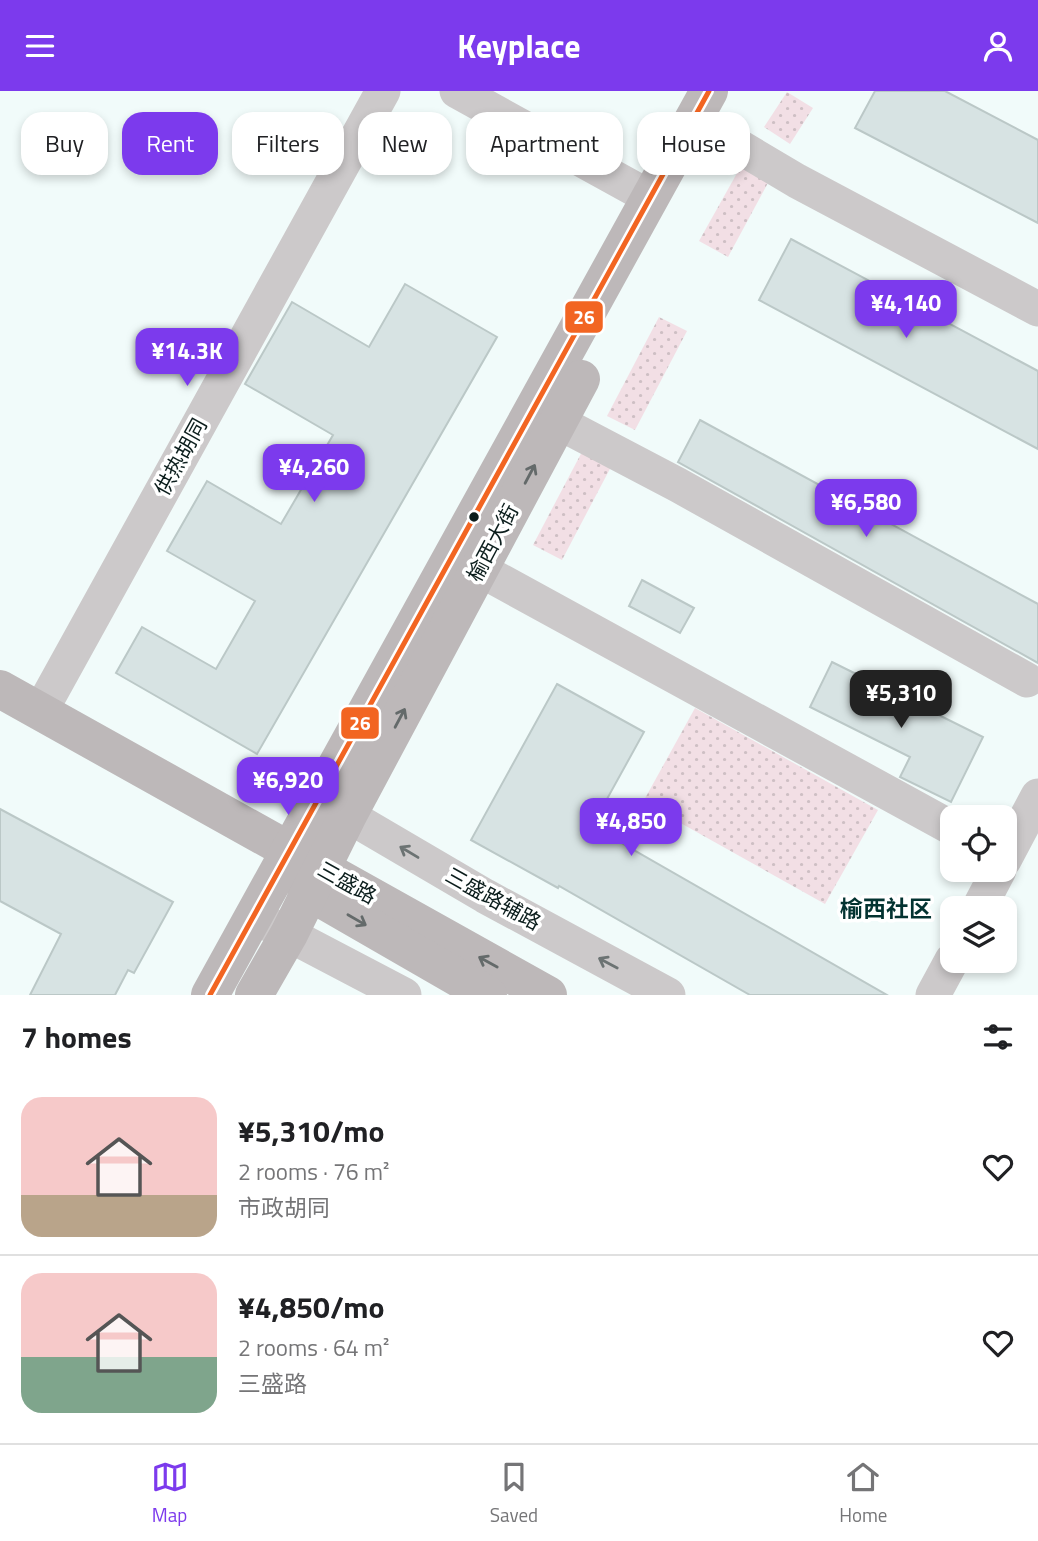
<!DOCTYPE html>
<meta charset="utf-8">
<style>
body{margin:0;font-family:"Titillium Web","Noto Sans SC",sans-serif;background:#f6f6f6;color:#202124;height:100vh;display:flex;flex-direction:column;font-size:26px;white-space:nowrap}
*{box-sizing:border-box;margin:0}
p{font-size:23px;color:#757577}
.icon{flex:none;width:38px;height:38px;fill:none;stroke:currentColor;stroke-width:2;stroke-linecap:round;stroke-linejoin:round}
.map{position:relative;height:904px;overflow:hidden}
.details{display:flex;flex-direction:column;background:#fff;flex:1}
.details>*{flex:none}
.hud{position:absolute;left:21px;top:21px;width:998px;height:63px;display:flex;gap:14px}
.buttons{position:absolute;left:940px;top:714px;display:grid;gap:14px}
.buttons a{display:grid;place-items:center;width:77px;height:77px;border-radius:14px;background:#fff;box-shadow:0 4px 10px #0003;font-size:35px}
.price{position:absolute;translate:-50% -60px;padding:0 16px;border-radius:14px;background:#7c3aed;color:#fff;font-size:23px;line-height:46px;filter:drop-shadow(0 2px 4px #0008)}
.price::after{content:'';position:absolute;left:50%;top:42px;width:21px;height:16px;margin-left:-10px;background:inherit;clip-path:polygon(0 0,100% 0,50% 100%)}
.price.selected{background:#222;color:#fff}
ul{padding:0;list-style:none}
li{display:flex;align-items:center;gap:21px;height:175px;padding:0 21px}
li+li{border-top:2px solid #e0e0e0}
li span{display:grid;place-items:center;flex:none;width:196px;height:140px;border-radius:21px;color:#555}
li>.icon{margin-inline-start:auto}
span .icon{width:84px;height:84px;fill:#fffc;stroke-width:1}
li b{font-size:30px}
h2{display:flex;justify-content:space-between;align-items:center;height:84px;padding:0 21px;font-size:30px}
.pill{padding:0 24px;border-radius:21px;background:#fff;box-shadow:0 4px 10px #0003;font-size:24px;line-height:63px}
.pill.selected{background:#7c3aed;color:#fff}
header{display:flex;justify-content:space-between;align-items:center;height:91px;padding:0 21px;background:#7c3aed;color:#fff;font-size:32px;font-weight:700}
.menu{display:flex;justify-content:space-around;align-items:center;height:98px;border-top:2px solid #e0e0e0;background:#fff;font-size:19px;color:#757577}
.menu a{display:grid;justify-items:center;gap:4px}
.menu .selected{color:#7c3aed}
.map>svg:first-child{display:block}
.grass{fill:url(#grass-dots)}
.building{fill:#d7e3e3;stroke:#bbc8c7;stroke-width:2}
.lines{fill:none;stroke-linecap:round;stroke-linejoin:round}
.minor{stroke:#ccc9ca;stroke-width:35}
.major{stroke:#bdb8b9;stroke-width:38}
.bus-1-casing{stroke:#fff;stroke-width:10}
.bus-1{stroke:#f26522;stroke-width:5}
.oneway{stroke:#646a6a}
.oneway2{stroke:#6c7373}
.bus-dot{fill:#0b1d1c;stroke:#fff;stroke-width:2.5}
.labels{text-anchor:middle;stroke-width:7;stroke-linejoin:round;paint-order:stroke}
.street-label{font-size:21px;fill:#0b1d1c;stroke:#fff}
.neighbourhood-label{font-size:23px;font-weight:bold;fill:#033331;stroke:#fff}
.line-badge{stroke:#fff;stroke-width:2.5}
.badge-label{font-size:19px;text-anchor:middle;font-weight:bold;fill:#fff}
</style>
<header><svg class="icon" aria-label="menu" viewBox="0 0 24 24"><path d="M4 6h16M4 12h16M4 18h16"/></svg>Keyplace<svg class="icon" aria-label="person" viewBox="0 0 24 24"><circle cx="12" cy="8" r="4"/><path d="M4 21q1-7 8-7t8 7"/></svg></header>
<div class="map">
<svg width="1038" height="904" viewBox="0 0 1038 904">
<defs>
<pattern id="grass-dots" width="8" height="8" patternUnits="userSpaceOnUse" patternTransform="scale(1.75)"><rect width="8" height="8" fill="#f2dfe5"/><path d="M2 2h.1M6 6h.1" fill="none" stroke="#cebfc4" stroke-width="1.8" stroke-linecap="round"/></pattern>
</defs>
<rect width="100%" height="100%" fill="#f1fbfa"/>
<g class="grass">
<polygon points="787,1 813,17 790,53 764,36"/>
<polygon points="741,75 769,90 728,166 699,150"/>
<polygon points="659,226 687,240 635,339 607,325"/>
<polygon points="584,357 613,372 562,469 533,454"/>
<polygon points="695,617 878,719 825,813 643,711"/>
</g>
<g class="building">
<polygon points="875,0 945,0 1038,49 1038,132 855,37"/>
<polygon points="791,148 1038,280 1038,358 759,209"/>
<polygon points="405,193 497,246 257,663 116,582 142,536 216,578 255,510 167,460 207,390 281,433 333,344 245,293 292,211 369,256"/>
<polygon points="700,329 1038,513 1038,572 678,371"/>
<polygon points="642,489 694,517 680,542 629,515"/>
<polygon points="832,571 983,646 951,711 900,686 910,666 810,616"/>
<polygon points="557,593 644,641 592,735 887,904 750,904 559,795 558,797 471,749"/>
<polygon points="0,718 173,811 134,882 128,879 115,904 30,904 61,843 0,810"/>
</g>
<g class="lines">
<g class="minor">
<polyline points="457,0 651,107"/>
<polyline points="711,39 797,90 1038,218"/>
<polyline points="558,331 678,394 1027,589"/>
<polyline points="455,465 952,737"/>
<polyline points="40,621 383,0"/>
<polyline points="323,710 485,805 668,904"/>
<polyline points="1004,769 1038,705"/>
<polyline points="979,817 999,779"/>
<polyline points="263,830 404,904"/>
<polyline points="933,904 952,869"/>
</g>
<g class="major">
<polyline points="0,598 548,904"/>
<polyline points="306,799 488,904"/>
<polyline points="210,904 709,0"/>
<polyline points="254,904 289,843 348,724 581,288"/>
</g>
<g class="bus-1-casing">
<polyline id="bus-1" points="210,904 709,0"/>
</g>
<use href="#bus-1" class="bus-1"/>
</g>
<defs><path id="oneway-shaft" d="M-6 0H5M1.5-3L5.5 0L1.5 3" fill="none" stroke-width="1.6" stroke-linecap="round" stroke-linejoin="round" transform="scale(1.75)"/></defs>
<g class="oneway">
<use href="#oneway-shaft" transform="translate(530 383) rotate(-62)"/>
<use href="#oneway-shaft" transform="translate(400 627) rotate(-62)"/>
<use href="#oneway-shaft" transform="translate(357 829) rotate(30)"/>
<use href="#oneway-shaft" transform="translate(488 871) rotate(-151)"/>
</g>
<g class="oneway2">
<use href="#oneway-shaft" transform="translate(409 761) rotate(-149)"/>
<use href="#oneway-shaft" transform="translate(608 872) rotate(-152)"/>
</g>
<circle class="bus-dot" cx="474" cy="426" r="6"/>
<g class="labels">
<g class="street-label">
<text transform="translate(181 366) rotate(-61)" y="7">供热胡同</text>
<text transform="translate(493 452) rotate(-62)" y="7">榆西大街</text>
<text transform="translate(347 792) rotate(29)" y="7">三盛路</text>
<text transform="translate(493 808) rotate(29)" y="7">三盛路辅路</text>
</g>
<g class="neighbourhood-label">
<text x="886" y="826">榆西社区</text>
</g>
</g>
<g class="line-badge">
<rect x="564" y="209" width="40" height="34" rx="7" fill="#f26522"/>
<rect x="340" y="615" width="40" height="34" rx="7" fill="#f26522"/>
</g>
<g class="badge-label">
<text x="584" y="233">26</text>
<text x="360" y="639">26</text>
</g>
</svg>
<div class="buttons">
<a><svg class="icon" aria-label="locate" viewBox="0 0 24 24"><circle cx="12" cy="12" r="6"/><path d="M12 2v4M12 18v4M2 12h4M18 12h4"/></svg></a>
<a><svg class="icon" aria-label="layers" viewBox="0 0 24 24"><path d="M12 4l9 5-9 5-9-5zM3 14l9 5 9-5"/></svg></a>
</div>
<b class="price" style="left:906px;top:249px">¥4,140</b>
<b class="price" style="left:187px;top:297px">¥14.3K</b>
<b class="price" style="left:314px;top:413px">¥4,260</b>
<b class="price" style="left:866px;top:448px">¥6,580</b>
<b class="price selected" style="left:901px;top:639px">¥5,310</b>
<b class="price" style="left:288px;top:726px">¥6,920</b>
<b class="price" style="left:631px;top:767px">¥4,850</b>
<div class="hud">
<a class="pill">Buy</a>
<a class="pill selected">Rent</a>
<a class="pill">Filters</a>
<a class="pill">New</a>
<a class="pill">Apartment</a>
<a class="pill">House</a>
</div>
</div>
<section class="details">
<h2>7 homes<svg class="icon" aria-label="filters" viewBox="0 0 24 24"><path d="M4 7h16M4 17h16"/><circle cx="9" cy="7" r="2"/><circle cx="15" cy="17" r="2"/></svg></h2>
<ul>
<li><span style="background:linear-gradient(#f6c9c9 70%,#b9a48a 0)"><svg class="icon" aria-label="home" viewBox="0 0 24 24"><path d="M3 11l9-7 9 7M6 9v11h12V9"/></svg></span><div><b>¥5,310/mo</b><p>2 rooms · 76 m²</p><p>市政胡同</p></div><svg class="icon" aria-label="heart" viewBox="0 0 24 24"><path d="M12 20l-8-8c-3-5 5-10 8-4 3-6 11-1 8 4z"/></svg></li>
<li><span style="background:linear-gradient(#f6c9c9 60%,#7fa58c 0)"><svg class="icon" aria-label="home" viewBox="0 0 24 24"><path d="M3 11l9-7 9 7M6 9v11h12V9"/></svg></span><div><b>¥4,850/mo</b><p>2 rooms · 64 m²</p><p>三盛路</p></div><svg class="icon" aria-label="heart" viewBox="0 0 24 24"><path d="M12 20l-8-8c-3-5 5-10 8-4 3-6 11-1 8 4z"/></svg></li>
</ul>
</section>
<nav class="menu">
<a class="selected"><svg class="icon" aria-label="map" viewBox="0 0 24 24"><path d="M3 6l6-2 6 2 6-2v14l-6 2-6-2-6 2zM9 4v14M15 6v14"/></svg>Map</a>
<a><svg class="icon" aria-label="saved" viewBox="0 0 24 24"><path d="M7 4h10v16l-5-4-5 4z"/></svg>Saved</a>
<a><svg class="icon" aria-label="home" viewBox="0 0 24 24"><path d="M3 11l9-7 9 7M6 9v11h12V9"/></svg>Home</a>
</nav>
